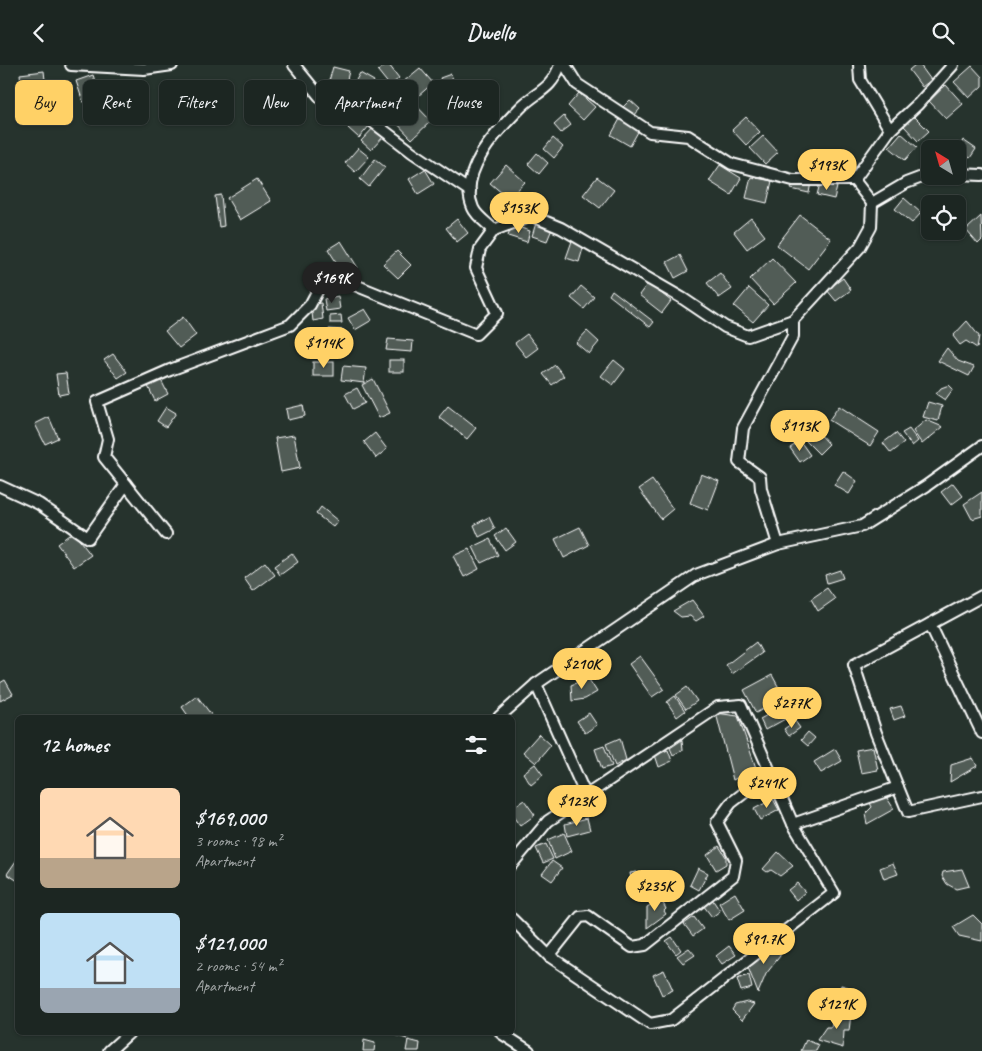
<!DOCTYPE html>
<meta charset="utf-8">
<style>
body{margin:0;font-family:Caveat,sans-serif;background:#29322f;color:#f1f3f6;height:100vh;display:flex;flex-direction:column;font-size:19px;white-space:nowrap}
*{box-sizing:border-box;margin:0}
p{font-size:16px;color:#a0a5a5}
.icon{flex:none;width:28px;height:28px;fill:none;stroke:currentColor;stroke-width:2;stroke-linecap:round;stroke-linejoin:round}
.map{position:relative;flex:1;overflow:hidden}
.panel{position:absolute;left:15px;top:650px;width:500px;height:320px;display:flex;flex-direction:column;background:#1c2622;border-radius:8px;box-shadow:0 1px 4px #0004,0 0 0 1px #3a4340}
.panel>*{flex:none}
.hud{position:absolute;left:15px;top:15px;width:500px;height:45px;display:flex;gap:10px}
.needle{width:32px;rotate:323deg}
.tools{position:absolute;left:921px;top:75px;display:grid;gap:10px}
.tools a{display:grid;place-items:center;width:45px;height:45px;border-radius:8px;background:#1c2622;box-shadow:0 1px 4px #0004,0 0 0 1px #3a4340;font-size:25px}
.price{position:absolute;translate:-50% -42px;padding:0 11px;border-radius:18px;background:#ffd166;color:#111;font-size:16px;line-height:32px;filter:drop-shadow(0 1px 2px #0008)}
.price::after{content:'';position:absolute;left:50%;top:30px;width:15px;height:11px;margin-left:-8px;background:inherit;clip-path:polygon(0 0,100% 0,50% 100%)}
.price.current{background:#222;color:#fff}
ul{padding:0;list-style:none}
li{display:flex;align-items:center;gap:15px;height:125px;padding:0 25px}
li span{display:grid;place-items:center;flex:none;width:140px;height:100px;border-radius:8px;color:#555}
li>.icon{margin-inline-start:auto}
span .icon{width:60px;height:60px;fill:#fffc;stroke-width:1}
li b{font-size:21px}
h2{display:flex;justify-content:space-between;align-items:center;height:60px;padding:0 25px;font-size:21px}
.pill{padding:0 18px;border-radius:8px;background:#1c2622;box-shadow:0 1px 4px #0004,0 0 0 1px #3a4340;font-size:18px;line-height:45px}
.pill.current{background:#ffd166;color:#111}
header{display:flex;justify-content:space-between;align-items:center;height:65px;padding:0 25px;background:#1c2622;font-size:22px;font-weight:700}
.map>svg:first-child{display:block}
.building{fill:#515c57;stroke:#fff}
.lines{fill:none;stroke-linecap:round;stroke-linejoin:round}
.minor-casing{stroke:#fff;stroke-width:14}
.minor{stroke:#26332d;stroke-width:10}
</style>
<header><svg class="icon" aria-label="back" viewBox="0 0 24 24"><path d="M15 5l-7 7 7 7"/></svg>Dwello<svg class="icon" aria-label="search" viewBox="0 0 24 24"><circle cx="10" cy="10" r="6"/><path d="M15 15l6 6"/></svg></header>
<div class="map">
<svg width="982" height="986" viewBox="0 0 982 986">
<rect width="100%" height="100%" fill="#26332d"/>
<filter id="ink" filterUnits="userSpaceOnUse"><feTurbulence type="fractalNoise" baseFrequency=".02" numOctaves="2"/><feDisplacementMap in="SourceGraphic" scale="10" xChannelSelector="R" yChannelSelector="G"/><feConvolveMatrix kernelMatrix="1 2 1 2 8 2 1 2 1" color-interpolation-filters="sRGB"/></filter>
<g filter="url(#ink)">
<g class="building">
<polygon points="385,0 389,0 399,13 390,21 378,6"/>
<polygon points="915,0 920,0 931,15 922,22 909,5"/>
<polygon points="972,1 982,12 982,21 969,33 954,17"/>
<polygon points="333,2 349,6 344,27 327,23"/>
<polygon points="420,3 433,18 417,32 403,17"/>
<polygon points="44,6 48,42 25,45 20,9"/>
<polygon points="360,8 374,16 369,25 355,17"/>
<polygon points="451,9 459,33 448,37 440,13"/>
<polygon points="93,10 100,31 83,37 76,16"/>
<polygon points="400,19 407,26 400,34 392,27"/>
<polygon points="946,20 963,39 946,54 929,36"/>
<polygon points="351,24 372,32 370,38 348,31"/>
<polygon points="579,28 595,42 583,55 568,41"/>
<polygon points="389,32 397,39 387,50 379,43"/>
<polygon points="409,33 431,56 412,74 390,51"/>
<polygon points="630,35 640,44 632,53 621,44"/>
<polygon points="359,51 370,60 359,73 348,63"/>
<polygon points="564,51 571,60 561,68 554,60"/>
<polygon points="914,51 929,66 918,76 904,61"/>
<polygon points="746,52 760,67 746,80 732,65"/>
<polygon points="620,54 639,65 630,81 611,70"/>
<polygon points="376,60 386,69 371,85 361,76"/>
<polygon points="901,68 917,82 905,95 889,82"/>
<polygon points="763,71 778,87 765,99 750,83"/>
<polygon points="553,73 563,82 554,93 544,84"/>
<polygon points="963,75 976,84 970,93 958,85"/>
<polygon points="358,83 369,92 355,107 345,98"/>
<polygon points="537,88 548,98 539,109 528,99"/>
<polygon points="375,94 385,102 369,122 360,114"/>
<polygon points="506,100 525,117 509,134 490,118"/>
<polygon points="720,100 741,113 731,130 709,116"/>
<polygon points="425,104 434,119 418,129 409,114"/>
<polygon points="597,112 614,125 600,143 583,130"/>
<polygon points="751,112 772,116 767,138 746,133"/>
<polygon points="793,113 811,117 809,128 791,124"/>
<polygon points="257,114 271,136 240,155 227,133"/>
<polygon points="820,118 837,122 834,134 817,130"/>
<polygon points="221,130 224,161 219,162 215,131"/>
<polygon points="904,133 921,148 912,158 895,144"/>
<polygon points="800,150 831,174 808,204 777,180"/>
<polygon points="981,151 982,175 978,179 966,165"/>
<polygon points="751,153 765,171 747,184 734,167"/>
<polygon points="457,154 468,168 457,177 446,163"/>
<polygon points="536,158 552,164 547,176 532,171"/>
<polygon points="512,160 530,166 527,177 508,171"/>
<polygon points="341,176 358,203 345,211 328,184"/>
<polygon points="572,176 584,180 579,197 566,193"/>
<polygon points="397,186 411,200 398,213 383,199"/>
<polygon points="680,190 688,206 675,213 667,197"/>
<polygon points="772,193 796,218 773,239 750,214"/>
<polygon points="720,208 732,224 719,233 707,218"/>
<polygon points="843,213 851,225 836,236 827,225"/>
<polygon points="648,218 671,236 662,248 639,230"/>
<polygon points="581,221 594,232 584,244 571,233"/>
<polygon points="749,223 768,240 753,257 734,241"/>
<polygon points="612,225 654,257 650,262 609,230"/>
<polygon points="338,231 340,244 326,246 324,234"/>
<polygon points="321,238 323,254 313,256 311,239"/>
<polygon points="365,244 372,255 355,265 348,253"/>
<polygon points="341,250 342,258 330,258 330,251"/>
<polygon points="183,252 196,270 179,283 165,266"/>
<polygon points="967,256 979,271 977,283 966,276 960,280 953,271"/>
<polygon points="329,264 344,265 341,291 326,289"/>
<polygon points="587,266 599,277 589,289 576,278"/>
<polygon points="527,269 538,283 526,292 515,278"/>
<polygon points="388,274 413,276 412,287 386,285"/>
<polygon points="947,283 958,296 974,302 969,311 938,296"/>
<polygon points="113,289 127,307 118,313 104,295"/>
<rect x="389" y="295" width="15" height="12"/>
<polygon points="614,295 625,304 613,320 601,311"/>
<rect x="313" y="297" width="21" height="14"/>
<polygon points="555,300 564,311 552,320 543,309"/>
<polygon points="343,301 366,303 364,318 341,315"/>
<polygon points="66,308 69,328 59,330 56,309"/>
<polygon points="160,313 168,329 155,336 147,319"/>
<polygon points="373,314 390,348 379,353 362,320"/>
<polygon points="949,320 953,324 945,335 936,329 941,323"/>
<polygon points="357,323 365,338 353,344 345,329"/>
<polygon points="928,337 942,341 938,356 923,352"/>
<polygon points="303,340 305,351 288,355 286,344"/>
<polygon points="448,341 476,363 467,374 439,352"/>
<polygon points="839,341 879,367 870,381 829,355"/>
<polygon points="166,342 176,348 166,362 157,356"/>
<polygon points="49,352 58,373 45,379 35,359"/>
<polygon points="926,355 943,362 922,379 913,366"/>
<polygon points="909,364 918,376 912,381 902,368"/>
<polygon points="817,366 829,379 819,389 806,376"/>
<polygon points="375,368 387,384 376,393 364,377"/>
<polygon points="896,368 904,378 891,388 883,378"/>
<polygon points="294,370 300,403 281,407 275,373"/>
<polygon points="800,376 810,390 800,397 790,383"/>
<polygon points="843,406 857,416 849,429 834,420"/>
<polygon points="701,409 719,416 708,445 690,438"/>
<polygon points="652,415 673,444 661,454 639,424"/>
<polygon points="953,418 963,431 951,440 941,427"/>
<polygon points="982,427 982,451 972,454 964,439"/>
<polygon points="321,442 338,456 333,462 316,449"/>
<polygon points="489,452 495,464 479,472 474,460"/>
<polygon points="580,462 589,480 564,493 555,474"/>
<polygon points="506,463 516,477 505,485 495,471"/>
<polygon points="73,467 91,490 74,502 57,479"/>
<polygon points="490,474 498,490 481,498 473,482"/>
<polygon points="469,484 479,504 464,512 453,491"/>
<polygon points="292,488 298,497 280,510 274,501"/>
<polygon points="265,497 275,510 253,526 244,513"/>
<polygon points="840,505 843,513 827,518 825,510"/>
<polygon points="827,523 835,534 818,546 811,534"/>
<polygon points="692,535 704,551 696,556 690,551 681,552 673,546"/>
<polygon points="756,577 762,588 732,609 726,600"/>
<polygon points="640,591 664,624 652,632 629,599"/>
<polygon points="772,610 784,632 756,648 744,625"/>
<polygon points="588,613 597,627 585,634 572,636 571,620"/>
<polygon points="5,615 13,629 0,636 0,618"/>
<polygon points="687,622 697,636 686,644 676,630"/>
<polygon points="197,631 213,652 189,652 182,642"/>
<polygon points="675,631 685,646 677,652 667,637"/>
<polygon points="901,641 905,651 894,655 890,644"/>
<polygon points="782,642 787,653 765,665 760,654"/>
<polygon points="589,648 597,660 585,668 577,656"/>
<polygon points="716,648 738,651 756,703 733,715"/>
<polygon points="795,656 800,663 789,671 784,664"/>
<polygon points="808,667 815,673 808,681 801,675"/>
<polygon points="539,669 551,680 536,698 523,687"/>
<polygon points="620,673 626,695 615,701 606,679"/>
<polygon points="682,675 683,685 673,690 670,683"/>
<polygon points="604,681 612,701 602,704 595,684"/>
<polygon points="873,682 878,705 861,708 856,685"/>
<polygon points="835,684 842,696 821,708 814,697"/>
<polygon points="668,685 672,696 659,702 655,690"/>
<polygon points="973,693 977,701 950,717 951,700"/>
<polygon points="535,699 543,710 531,720 523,708"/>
<polygon points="885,730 894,744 867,759 865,749 872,742 869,736"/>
<polygon points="773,734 779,745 760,755 754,744"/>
<polygon points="524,735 535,750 520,761 512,750 512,743"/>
<polygon points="587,753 590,765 567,771 565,759"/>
<polygon points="564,768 572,786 555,794 548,775"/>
<polygon points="546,779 553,794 543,798 536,783"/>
<polygon points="719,781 726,792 726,799 716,805 707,790"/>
<polygon points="778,787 793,801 780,811 771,805 767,807 763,804"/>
<polygon points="18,793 18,816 7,809"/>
<polygon points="552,796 562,803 552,816 542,809"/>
<polygon points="893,798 898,809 884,814 880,803"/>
<polygon points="698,803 708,808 699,825 690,820"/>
<polygon points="962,804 969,821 956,824 947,819 942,811 943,807"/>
<polygon points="637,807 638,817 632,818 630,808"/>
<polygon points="797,818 805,827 796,835 788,825"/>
<polygon points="671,820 681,825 674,838 664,833"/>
<polygon points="735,828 745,845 729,855 719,838"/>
<polygon points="661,834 666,844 664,846 666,849 647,863 647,842"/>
<polygon points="712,834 720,846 712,852 703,840"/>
<polygon points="973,850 982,859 982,876 959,871 953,862"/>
<polygon points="694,852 703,864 693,871 684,859"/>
<polygon points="672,872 681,885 676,889 666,876"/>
<polygon points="780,875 780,891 766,909 758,928 747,900"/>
<polygon points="729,881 736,890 722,899 716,891"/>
<polygon points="689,883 695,890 683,898 677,891"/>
<polygon points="664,905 673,925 662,930 653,910"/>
<polygon points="749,910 752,923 741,926 737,914"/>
<polygon points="841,920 848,922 850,931 842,939 841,935 838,933"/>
<polygon points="747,937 754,939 742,955 732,945 735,940"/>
<polygon points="835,945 851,949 849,966 844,966 843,983 817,975 826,962 831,962"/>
<polygon points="396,968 410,968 407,974 395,970"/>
<polygon points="364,975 375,978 374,986 363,986"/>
<polygon points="408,975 420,978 419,986 406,986"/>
<polygon points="806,975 819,980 816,986 801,986"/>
</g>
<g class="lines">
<g class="minor-casing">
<g id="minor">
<polyline points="71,0 144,4 172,0"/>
<polyline points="294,0 321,33 365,51 412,87 470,126"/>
<path d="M 560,0 C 551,25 539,25 522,41 C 498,65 457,107 473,143 C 476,151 488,159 494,165 L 532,151 L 561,163 L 682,233 L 725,262 L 748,271 L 793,255"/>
<polyline points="565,0 577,19 650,67 688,71 732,99 793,115 854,115"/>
<polyline points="890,65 918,39 953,0"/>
<polyline points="958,109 982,110"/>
<polyline points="872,138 906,118 930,109"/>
<polyline points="0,421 39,439 88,473 126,419"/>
<polyline points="166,469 104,392 108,374 97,337 170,305 290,260 310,240 320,221 345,216 476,269 497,248 476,203 480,184 494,165"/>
<polyline points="778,479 761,424 760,412 739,397 743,363 793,271 793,255 860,182 871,162 872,138 854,115 890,65 860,15 859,0"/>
<polyline points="982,531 854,600 876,668 908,747 982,731"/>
<polyline points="930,559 982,668"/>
<polyline points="536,619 586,731"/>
<polyline points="499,652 536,619 696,510 778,479 862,461 926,421 982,381"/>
<polyline points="512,799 548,756 718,642 741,640 793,759 898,722"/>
<polyline points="512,854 549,891 650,959 671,955 834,828 793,759"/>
<polyline points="549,891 580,852 588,851 632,882 645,880 733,811 736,795 717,757 731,738 770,708"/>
<polyline points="501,968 529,986"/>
<polyline points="109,986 129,968"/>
</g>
</g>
<use href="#minor" class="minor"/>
</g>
</g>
</svg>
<div class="tools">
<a><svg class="needle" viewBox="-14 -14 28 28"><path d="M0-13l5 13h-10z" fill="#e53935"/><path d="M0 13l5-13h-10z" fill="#a0a5a5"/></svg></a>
<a><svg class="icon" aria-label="locate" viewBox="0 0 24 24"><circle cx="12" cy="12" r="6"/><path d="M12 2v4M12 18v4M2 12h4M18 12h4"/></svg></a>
</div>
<b class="price" style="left:827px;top:126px">$193K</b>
<b class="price" style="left:519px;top:169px">$153K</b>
<b class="price current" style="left:332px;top:239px">$169K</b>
<b class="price" style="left:324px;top:304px">$114K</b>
<b class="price" style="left:800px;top:387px">$113K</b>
<b class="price" style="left:582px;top:625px">$210K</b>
<b class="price" style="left:792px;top:664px">$277K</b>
<b class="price" style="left:767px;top:744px">$241K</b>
<b class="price" style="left:577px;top:762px">$123K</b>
<b class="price" style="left:655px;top:847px">$235K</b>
<b class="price" style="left:764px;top:900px">$91.7K</b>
<b class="price" style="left:837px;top:965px">$121K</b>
<div class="hud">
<a class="pill current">Buy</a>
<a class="pill">Rent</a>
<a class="pill">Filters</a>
<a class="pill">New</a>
<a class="pill">Apartment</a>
<a class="pill">House</a>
</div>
<section class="panel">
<h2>12 homes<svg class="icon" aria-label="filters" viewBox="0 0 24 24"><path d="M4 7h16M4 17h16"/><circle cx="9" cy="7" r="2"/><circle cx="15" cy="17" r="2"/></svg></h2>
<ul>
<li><span style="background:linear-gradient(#ffd9b3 70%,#b9a48a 0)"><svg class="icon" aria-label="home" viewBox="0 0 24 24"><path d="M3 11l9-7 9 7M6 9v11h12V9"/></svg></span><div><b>$169,000</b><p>3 rooms · 98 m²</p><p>Apartment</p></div></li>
<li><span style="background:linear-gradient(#bfe0f5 75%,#9aa5b1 0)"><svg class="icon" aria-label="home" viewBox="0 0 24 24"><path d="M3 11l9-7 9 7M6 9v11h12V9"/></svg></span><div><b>$121,000</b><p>2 rooms · 54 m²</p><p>Apartment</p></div></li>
</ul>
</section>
</div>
